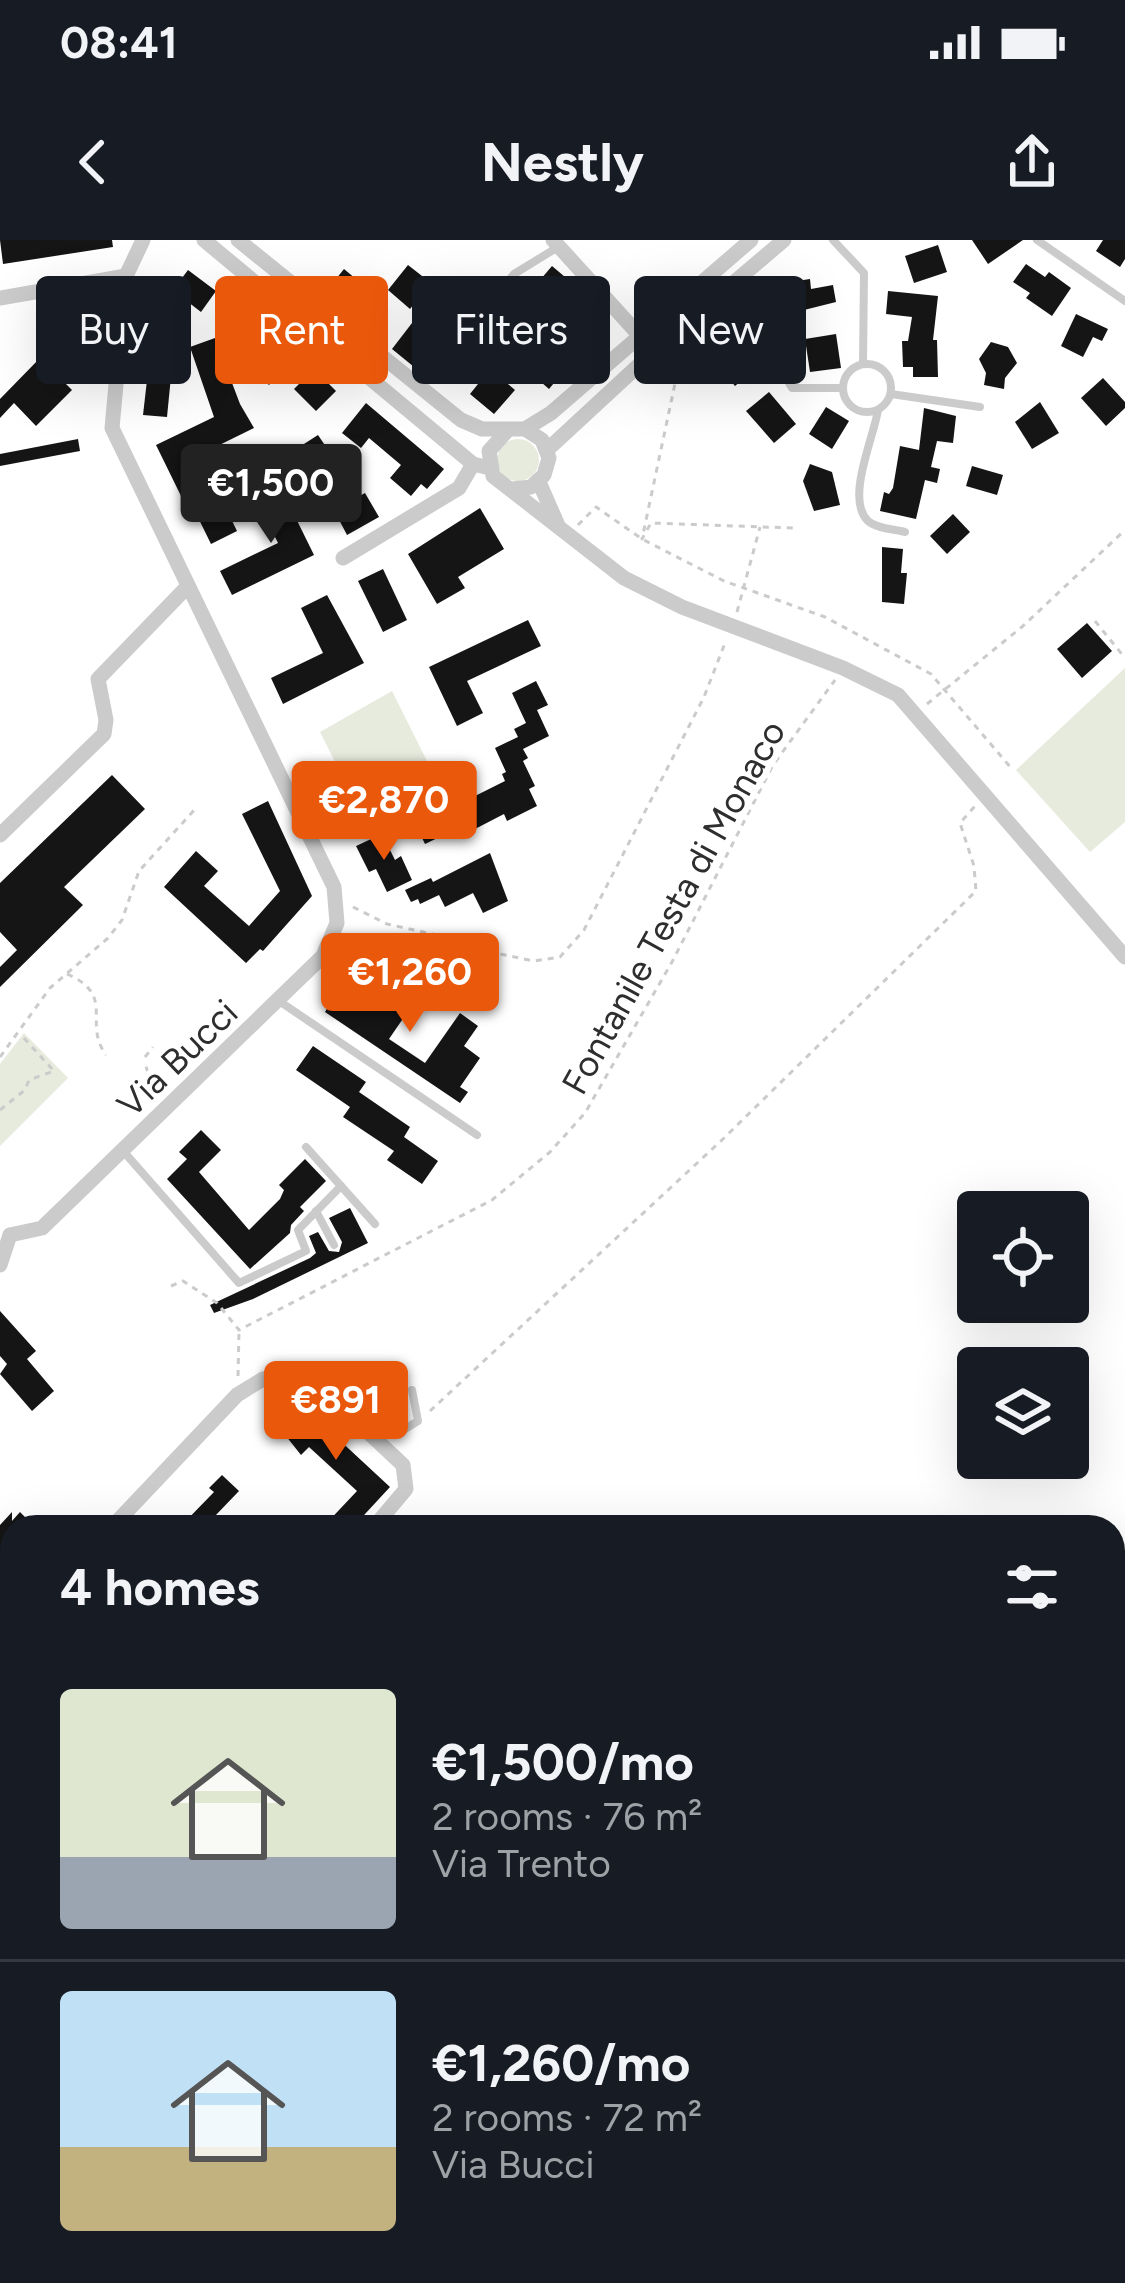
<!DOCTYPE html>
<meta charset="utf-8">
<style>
body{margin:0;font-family:Figtree,sans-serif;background:#20242c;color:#f1f3f6;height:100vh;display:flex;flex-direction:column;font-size:45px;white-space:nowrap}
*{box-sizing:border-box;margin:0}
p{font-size:39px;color:#9ea1a6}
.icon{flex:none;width:66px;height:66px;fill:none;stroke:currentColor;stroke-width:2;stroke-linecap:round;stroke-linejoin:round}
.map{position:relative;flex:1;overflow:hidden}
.drawer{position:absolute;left:0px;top:1275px;width:1125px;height:768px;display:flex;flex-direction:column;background:#171b24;border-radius:36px 36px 0 0;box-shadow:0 12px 48px #0002}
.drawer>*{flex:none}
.top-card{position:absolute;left:36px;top:36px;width:1053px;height:108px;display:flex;gap:24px}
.buttons{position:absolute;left:957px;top:951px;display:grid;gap:24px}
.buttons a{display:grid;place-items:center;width:132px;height:132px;border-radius:12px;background:#171b24;box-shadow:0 12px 48px #0002;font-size:60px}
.price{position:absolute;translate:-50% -102px;padding:0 27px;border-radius:12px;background:#ea580c;color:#fff;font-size:39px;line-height:78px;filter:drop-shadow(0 3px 6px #0008)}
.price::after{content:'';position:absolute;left:50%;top:72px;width:36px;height:27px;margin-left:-18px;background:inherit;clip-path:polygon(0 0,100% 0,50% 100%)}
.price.selected{background:#222;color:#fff}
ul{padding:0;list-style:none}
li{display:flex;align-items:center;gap:36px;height:300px;padding:0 60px}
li+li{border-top:3px solid #363941}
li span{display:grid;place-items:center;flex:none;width:336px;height:240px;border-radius:12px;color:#555}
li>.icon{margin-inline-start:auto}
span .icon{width:144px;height:144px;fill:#fffc;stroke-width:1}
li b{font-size:51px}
h2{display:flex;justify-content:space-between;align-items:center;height:144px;padding:0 60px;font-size:51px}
.pill{padding:0 42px;border-radius:12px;background:#171b24;box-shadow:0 12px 48px #0002;font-size:42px;line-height:108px}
.pill.selected{background:#ea580c;color:#fff}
.status{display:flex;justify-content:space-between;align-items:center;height:84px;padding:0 60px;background:#171b24;direction:ltr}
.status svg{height:33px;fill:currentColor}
header{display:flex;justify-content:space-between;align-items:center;height:156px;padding:0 60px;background:#171b24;font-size:54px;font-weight:700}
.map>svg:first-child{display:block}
.green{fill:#e7ebdd}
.building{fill:#151515}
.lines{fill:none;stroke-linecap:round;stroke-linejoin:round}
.path{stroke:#cbcbcb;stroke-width:3;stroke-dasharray:6 6;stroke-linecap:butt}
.lane{stroke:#cbcbcb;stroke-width:8}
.street{stroke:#cbcbcb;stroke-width:15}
.labels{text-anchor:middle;stroke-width:12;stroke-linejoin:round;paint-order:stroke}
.street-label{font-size:36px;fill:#2e2e2e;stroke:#fff}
</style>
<div class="status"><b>08:41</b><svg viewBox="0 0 49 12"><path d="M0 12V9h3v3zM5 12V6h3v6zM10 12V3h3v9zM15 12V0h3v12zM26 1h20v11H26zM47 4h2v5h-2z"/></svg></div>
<header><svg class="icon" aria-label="back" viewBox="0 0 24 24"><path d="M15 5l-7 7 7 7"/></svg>Nestly<svg class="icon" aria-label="share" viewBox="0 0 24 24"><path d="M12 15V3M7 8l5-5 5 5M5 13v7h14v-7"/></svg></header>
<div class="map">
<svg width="1125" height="2043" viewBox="0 0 1125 2043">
<rect width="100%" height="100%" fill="#fff"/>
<g class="green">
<circle cx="518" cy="220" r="21"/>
<polygon points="1125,428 1125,582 1090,612 1016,530"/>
<polygon points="392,451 431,529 359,569 320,492"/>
<polygon points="24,793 68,838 0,906 0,824"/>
</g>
<g class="building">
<polygon points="0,0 112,0 113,7 3,24"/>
<polygon points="972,0 1023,0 988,24"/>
<polygon points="1103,0 1125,0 1125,19 1120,27 1096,11"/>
<polygon points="938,5 947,32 914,43 905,16"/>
<polygon points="1026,24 1045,37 1049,32 1071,48 1052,76 1026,58 1030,53 1013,42"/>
<polygon points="408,25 431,43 410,69 388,50"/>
<polygon points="552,26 578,48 565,63 605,96 586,120 578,114 549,149 526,129 545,105 553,112 572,89 529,53"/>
<polygon points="344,29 368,49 348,74 324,54"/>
<polygon points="188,30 216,51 201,72 179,55 183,50 176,46"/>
<polygon points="810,39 811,49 833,45 836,62 796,72 790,42"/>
<polygon points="888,51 938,56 933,100 937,100 938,137 913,137 913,127 903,127 902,101 908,101 912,77 886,74"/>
<polygon points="768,63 785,82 745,117 755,129 735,146 705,111 726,94 729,98"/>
<polygon points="1076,74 1108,89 1102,101 1093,97 1083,117 1061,106"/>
<polygon points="412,83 440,105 419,131 392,109"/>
<polygon points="836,94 841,128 810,132 805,99"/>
<polygon points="466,95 488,113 481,121 515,150 494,174 470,154 478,144 447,118"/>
<polygon points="215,98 240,164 254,188 195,217 208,242 212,240 237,291 211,304 187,255 182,258 156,205 214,177 190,107"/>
<polygon points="991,102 1008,107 1017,123 1005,138 1004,149 984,145 986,133 979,119"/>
<polygon points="280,104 294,116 269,145 255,133"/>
<polygon points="150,114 173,116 167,177 143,175"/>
<polygon points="40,118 72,150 36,186 14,163 0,178 0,159"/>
<polygon points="314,129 336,151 316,171 294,149"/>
<polygon points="1103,138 1125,162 1125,168 1106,186 1081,158"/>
<polygon points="769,152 796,184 774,203 746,171"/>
<polygon points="1040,162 1059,193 1032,209 1015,182"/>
<polygon points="366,163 444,229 427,249 421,244 411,256 390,238 401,225 369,198 361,208 342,193"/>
<polygon points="826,167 849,181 832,209 809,194"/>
<polygon points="924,168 956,176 953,203 937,201 931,227 940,229 937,243 925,240 916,279 880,271 884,252 889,254 893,248 900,206 919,210"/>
<polygon points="318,195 337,223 312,240 293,211"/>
<polygon points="78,199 80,211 0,226 0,214"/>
<polygon points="810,224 832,232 840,265 814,271 803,241"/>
<polygon points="972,226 1003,235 997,255 966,246"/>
<polygon points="280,246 314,315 232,355 220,331 278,303 256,258"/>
<polygon points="365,253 379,277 347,295 334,270"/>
<polygon points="480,268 504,309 458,337 465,348 437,364 408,314"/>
<polygon points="953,274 970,292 947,314 930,296"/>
<polygon points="882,307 903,309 901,333 907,333 904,364 882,362"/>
<polygon points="383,329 407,380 383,392 358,341"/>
<polygon points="327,355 364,423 283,464 271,438 323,413 301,368"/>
<polygon points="528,380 541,406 467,441 483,473 457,486 429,427"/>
<polygon points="1087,383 1112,411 1082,438 1057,409"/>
<polygon points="536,441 548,465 537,470 549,496 523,509 528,518 523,521 535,546 529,549 537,566 507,581 504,574 475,589 471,582 425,604 412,577 463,552 467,560 505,541 502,534 506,532 495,508 518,497 514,489 526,483 512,453"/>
<polygon points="112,535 145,569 64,647 83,665 0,747 0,727 17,710 0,692 0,643"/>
<polygon points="268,561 312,656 263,711 260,709 246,723 164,647 196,611 218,631 204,646 249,686 280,651 242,574"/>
<polygon points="382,594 395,620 401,616 412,640 387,652 376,629 369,632 356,606"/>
<polygon points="490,613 508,661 483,673 473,653 445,667 439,655 420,664 418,659 411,662 405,650 431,638 433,642"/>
<polygon points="403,734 424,748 389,799 425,823 460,773 478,786 464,806 480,818 460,847 468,852 460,863 325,772 332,760 349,771 370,740 390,753"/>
<polygon points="313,806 366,842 359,852 410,887 404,897 438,921 422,944 387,920 394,911 343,877 350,867 296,830"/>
<polygon points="201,890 221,910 199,932 249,990 280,959 284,950 279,945 305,919 326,941 300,967 304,971 291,985 290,993 250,1029 167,939 187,919 179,912"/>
<polygon points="350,968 368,1003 253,1059 214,1073 210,1065 310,1018 316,1013 309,996 318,992 329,1011 339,1012 342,1002 329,978"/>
<polygon points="0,1071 36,1111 27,1119 54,1151 32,1171 0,1134 7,1124 0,1116"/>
<polygon points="308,1154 325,1169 313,1181 333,1199 335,1196 390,1247 353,1287 323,1287 357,1251 309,1207 301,1215 282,1191 294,1178 290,1174"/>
<polygon points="222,1235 239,1251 215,1276 226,1287 180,1287 214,1252 209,1248"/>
<polygon points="12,1272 12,1281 20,1272 35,1287 12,1287 12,1336 0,1325 0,1285"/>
</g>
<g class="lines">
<g class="path">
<polyline points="674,111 680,120 642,299 651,283 793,288"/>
<polyline points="578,285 596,267 642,299 724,341 825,377 931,434 1012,529"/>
<polyline points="737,372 760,287"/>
<polyline points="1095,381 1125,418"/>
<polyline points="927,464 1023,386 1125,290"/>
<polyline points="353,667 387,684 482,705 500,714 534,721 560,717 584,690 704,457 725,403"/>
<path d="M 67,734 C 117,756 82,782 106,815"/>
<polyline points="0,817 50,748 108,698 122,680 139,631 197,567"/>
<polyline points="145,817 153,807"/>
<polyline points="143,868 148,833 145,823"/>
<polyline points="0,870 25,850 29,840 54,831 21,795"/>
<polyline points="171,1046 183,1041 217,1063 239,1090 492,960 550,912 585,873 672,722 773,525 835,440"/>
<polyline points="238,1136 239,1092"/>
<polyline points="430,1171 723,899 976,651 974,626 960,583 976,565"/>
<polyline points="203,2031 205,2043"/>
</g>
<g class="lane">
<polyline points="833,0 864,33 863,124"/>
<polyline points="1037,0 1125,61"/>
<polyline points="501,50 514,34 558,7"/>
<circle cx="867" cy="148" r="24"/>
<polyline points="780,128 792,148 843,148"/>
<polyline points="891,154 980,167"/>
<path d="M 878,170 C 874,197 845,259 868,281 C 877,289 895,289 905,292"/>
<polyline points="279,761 477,895"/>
<polyline points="124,912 239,1043 306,1011 298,990 341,946 306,907"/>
<polyline points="341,946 375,984"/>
<polyline points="316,971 334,1005"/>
<polyline points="374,1197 400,1192 418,1181 412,1150"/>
</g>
<g class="street">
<polyline points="204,0 473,224 490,228"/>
<polyline points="238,0 461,180 482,189 525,189 542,200 549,218 544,235 531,247 513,249"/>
<polyline points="553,0 640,96"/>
<polyline points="0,58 126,36"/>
<polyline points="525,189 551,173 751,0"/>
<polyline points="506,192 489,211 493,236 624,338 682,367 843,428 898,455 1125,717"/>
<polyline points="547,210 666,100 784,0"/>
<polyline points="539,242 557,283"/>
<polyline points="343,318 459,248 473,224"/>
<polyline points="0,595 104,494 106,480 98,439 188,346"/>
<polyline points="10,995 42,988 323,716 337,683 334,647 112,188 126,36 143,0"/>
<polyline points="0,1025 10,995"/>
<polyline points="112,1287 237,1155 263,1139 289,1136 318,1145 403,1225 406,1249 374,1287"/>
<polyline points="0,1406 12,1393"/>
<polyline points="0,1851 0,1860"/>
</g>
</g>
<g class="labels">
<g class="street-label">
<text transform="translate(673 667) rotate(-61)" y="13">Fontanile Testa di Monaco</text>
<text transform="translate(177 818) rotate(-44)" y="13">Via Bucci</text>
</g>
</g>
</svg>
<div class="buttons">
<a><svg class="icon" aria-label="locate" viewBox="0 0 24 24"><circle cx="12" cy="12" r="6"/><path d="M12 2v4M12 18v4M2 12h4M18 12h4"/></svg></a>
<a><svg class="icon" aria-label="layers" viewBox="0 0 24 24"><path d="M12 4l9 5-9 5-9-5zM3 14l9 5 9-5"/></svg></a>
</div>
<b class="price selected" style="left:271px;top:306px">€1,500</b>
<b class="price" style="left:384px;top:623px">€2,870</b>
<b class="price" style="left:410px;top:795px">€1,260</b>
<b class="price" style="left:336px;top:1223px">€891</b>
<div class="top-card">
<a class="pill">Buy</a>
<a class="pill selected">Rent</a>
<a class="pill">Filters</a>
<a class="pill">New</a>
</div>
<section class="drawer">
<h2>4 homes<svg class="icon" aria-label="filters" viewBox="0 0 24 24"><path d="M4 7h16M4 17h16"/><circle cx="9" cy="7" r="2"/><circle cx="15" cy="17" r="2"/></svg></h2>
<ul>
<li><span style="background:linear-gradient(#dfe7d0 70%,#9aa5b1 0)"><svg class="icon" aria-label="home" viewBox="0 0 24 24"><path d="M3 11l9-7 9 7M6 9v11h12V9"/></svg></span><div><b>€1,500/mo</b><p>2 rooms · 76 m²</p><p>Via Trento</p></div></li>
<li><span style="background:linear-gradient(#bfe0f5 65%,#c2b280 0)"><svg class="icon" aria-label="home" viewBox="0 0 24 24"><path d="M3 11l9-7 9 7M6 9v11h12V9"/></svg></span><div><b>€1,260/mo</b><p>2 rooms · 72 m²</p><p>Via Bucci</p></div></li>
</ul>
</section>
</div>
